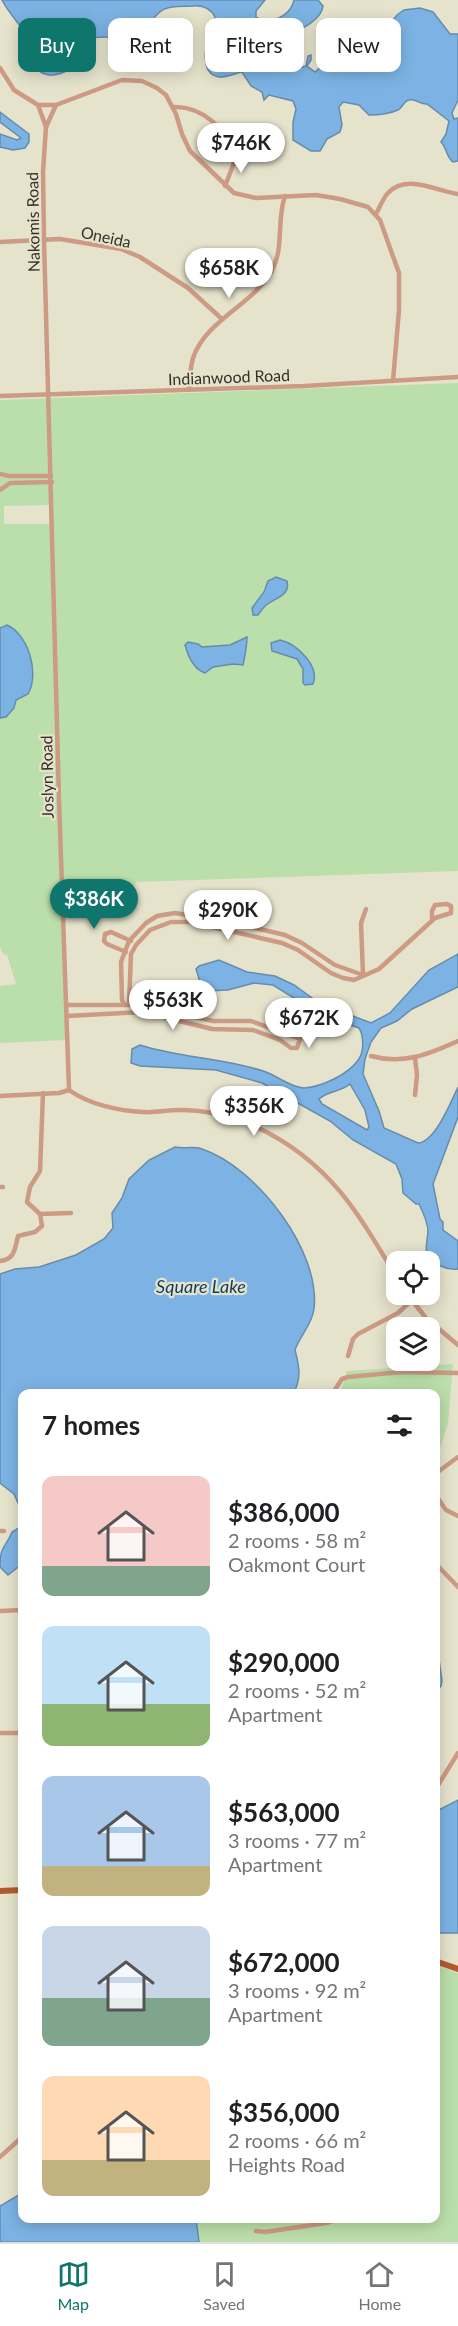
<!DOCTYPE html>
<meta charset="utf-8">
<style>
body{margin:0;font-family:Lato,sans-serif;background:#f2f2f2;color:#202124;height:100vh;display:flex;flex-direction:column;font-size:22px;white-space:nowrap}
*{box-sizing:border-box;margin:0}
p{font-size:20px;color:#757577}
.icon{flex:none;width:33px;height:33px;fill:none;stroke:currentColor;stroke-width:2;stroke-linecap:round;stroke-linejoin:round}
.map{position:relative;flex:1;overflow:hidden}
.sheet{position:absolute;left:18px;top:1389px;width:422px;height:834px;display:flex;flex-direction:column;background:#fff;border-radius:12px;box-shadow:0 3px 15px #0003}
.sheet>*{flex:none}
.hud{position:absolute;left:18px;top:18px;width:423px;height:54px;display:flex;gap:12px}
.controls{position:absolute;left:386px;top:1251px;display:grid;gap:12px}
.controls a{display:grid;place-items:center;width:54px;height:54px;border-radius:12px;background:#fff;box-shadow:0 3px 15px #0003;font-size:30px}
.price{position:absolute;translate:-50% -51px;padding:0 14px;border-radius:21px;background:#fff;color:#222;font-size:20px;line-height:39px;filter:drop-shadow(0 2px 3px #0008)}
.price::after{content:'';position:absolute;left:50%;top:36px;width:18px;height:14px;margin-left:-9px;background:inherit;clip-path:polygon(0 0,100% 0,50% 100%)}
.price.current{background:#0f766e;color:#fff}
ul{padding:0;list-style:none}
li{display:flex;align-items:center;gap:18px;height:150px;padding:0 24px}
li span{display:grid;place-items:center;flex:none;width:168px;height:120px;border-radius:12px;color:#555}
li>.icon{margin-inline-start:auto}
span .icon{width:72px;height:72px;fill:#fffc;stroke-width:1}
li b{font-size:26px}
h2{display:flex;justify-content:space-between;align-items:center;height:72px;padding:0 24px;font-size:26px}
.pill{padding:0 21px;border-radius:12px;background:#fff;box-shadow:0 3px 15px #0003;font-size:21px;line-height:54px}
.pill.current{background:#0f766e;color:#fff}
.tabs{display:flex;justify-content:space-around;align-items:center;height:84px;border-top:2px solid #e0e0e0;background:#fff;font-size:16px;color:#757577}
.tabs a{display:grid;justify-items:center;gap:3px}
.tabs .current{color:#0f766e}
.map>svg:first-child{display:block}
.green{fill:#bbdfab;fill-rule:evenodd}
.water{fill:#7cb3e4;stroke:#668cac;stroke-width:1.5;fill-rule:evenodd}
.lines{fill:none;stroke-linecap:round;stroke-linejoin:round}
.minor{stroke:#cd9a84;stroke-width:4.5}
.major{stroke:#b35a2f;stroke-width:6}
.labels{text-anchor:middle;stroke-width:4.5;stroke-linejoin:round;paint-order:stroke}
.street-label{font-size:16px;fill:#333229;stroke:#e6e3cc}
.water-label{font-size:18px;font-style:italic;fill:#123c5d;stroke:#e6e3cc}
</style>
<div class="map">
<svg width="458" height="2242" viewBox="0 0 458 2242">
<rect width="100%" height="100%" fill="#e6e3cc"/>
<g class="green">
<path d="M 458,383 L 458,871 L 136,882 L 133,891 L 115,901 L 75,884 L 60,884 L 66,1040 L 0,1043 L 0,986 L 16,984 L 7,955 L 3,954 L 0,947 L 0,400 ZM 49,505 L 50,524 L 4,524 L 4,506 Z"/>
<polygon points="453,1364 448,1423 435,1465 435,1394 340,1394 347,1371"/>
<polygon points="435,1964 458,1973 458,2242 107,2242 107,2219 435,2218"/>
</g>
<g class="water">
<path d="M 2,0 L 265,0 L 256,11 L 256,17 C 270,27 291,15 294,0 L 318,0 L 323,6 C 322,21 295,32 284,38 C 281,37 279,34 276,33 C 264,29 265,46 265,52 L 296,69 L 306,66 L 308,56 L 311,55 L 311,60 L 307,66 L 315,72 L 326,62 L 349,49 L 360,50 L 376,57 L 380,56 L 384,52 L 382,34 L 397,15 L 404,10 L 420,8 L 433,12 L 450,34 L 458,34 L 458,100 L 452,113 L 454,119 L 458,118 L 458,161 L 453,162 C 446,157 447,148 441,142 L 446,134 L 449,121 L 427,104 C 421,105 415,98 409,100 C 404,101 402,108 398,110 C 389,114 379,115 369,115 L 359,105 L 343,102 L 339,107 L 342,125 L 340,132 L 327,139 L 320,151 L 311,151 L 293,140 L 293,122 L 296,109 L 293,101 L 269,95 L 264,100 L 262,92 L 251,86 L 242,72 C 235,73 227,78 219,77 C 194,73 210,30 215,17 C 210,7 202,5 192,6 C 170,7 161,4 149,26 C 146,32 144,36 145,43 C 146,51 150,53 147,61 L 131,53 L 121,38 C 105,36 90,37 75,42 L 71,59 L 71,69 C 57,76 46,79 34,67 C 35,63 36,58 36,53 C 34,38 10,17 2,0 Z"/>
<polygon points="0,112 29,134 29,142 25,148 13,150 0,147 0,134 17,140 21,138 0,122"/>
<path d="M 276,577 L 287,581 C 291,597 273,598 265,606 C 262,609 260,612 258,615 L 253,615 L 252,608 L 264,592 L 268,581 Z"/>
<path d="M 7,625 C 28,634 40,673 28,694 L 16,700 L 14,708 L 6,717 L 0,718 L 0,628 Z"/>
<path d="M 247,637 C 247,647 245,655 243,665 L 233,664 L 213,667 L 205,673 C 193,669 188,656 185,645 L 188,642 L 198,644 L 202,647 L 230,645 Z"/>
<path d="M 280,640 C 297,644 320,666 313,684 L 305,685 L 303,683 L 303,669 L 297,659 L 272,651 L 271,643 Z"/>
<path d="M 458,954 L 458,987 L 412,1009 L 397,1021 L 381,1028 L 371,1042 L 365,1059 L 363,1074 L 379,1111 L 384,1128 L 418,1143 C 435,1142 451,1102 458,1087 L 458,1117 L 433,1184 L 440,1219 L 443,1222 L 443,1230 L 458,1241 L 458,1269 C 447,1271 435,1264 427,1256 C 425,1248 427,1241 428,1232 C 428,1222 423,1212 419,1204 L 416,1204 L 403,1193 L 402,1179 L 396,1164 L 353,1140 L 330,1121 L 262,1083 L 216,1070 L 140,1066 L 131,1063 L 132,1049 L 140,1045 C 180,1058 226,1058 266,1072 C 277,1076 292,1088 304,1088 C 322,1087 349,1074 359,1059 C 364,1051 364,1036 359,1028 L 323,1016 L 273,985 L 254,983 L 228,990 L 206,991 L 200,982 L 196,969 L 199,966 L 219,960 L 247,972 L 275,976 L 294,985 L 319,1003 L 371,1023 L 390,1013 L 429,970 ZM 350,1084 L 365,1110 L 369,1127 L 367,1130 L 322,1104 L 319,1099 C 327,1091 341,1092 350,1084 Z"/>
<path d="M 175,1147 C 185,1149 193,1146 202,1149 C 256,1167 321,1251 314,1309 C 312,1325 300,1335 295,1350 C 299,1365 302,1379 293,1394 L 22,1394 L 22,1512 L 14,1494 L 0,1483 L 0,1274 L 15,1269 L 39,1267 L 76,1255 L 104,1239 L 113,1228 L 112,1213 L 122,1198 L 129,1179 L 149,1160 Z"/>
<path d="M 22,1526 L 22,1564 L 8,1575 L 0,1567 C 0,1545 5,1549 12,1532 Z"/>
<polygon points="435,1631 442,1681 441,1686 435,1694"/>
<polygon points="458,1800 458,1933 436,1933 435,1812"/>
<polygon points="22,2193 22,2218 196,2219 199,2242 0,2242 0,2206"/>
</g>
<g class="lines">
<g class="minor">
<polyline points="0,68 14,90 38,105 46,127 43,172 44,240 59,800 69,1090"/>
<polyline points="38,105 56,105 122,80 142,81 157,88 166,95 176,114 182,134 190,151 234,193 256,198 316,195 340,199 368,207 380,220 399,273 399,310 393,381"/>
<path d="M 174,107 C 202,106 226,129 237,155 L 225,186"/>
<polyline points="46,127 56,105"/>
<path d="M 376,214 C 380,207 383,198 388,193 C 406,173 436,191 458,194"/>
<polyline points="0,242 60,239 121,249 140,257 188,288 222,319"/>
<path d="M 189,390 C 190,380 190,368 193,358 C 206,320 251,306 271,272 C 285,248 276,221 285,196"/>
<polyline points="0,396 304,386 458,377"/>
<polyline points="0,474 9,476 51,476"/>
<polyline points="0,490 10,483 52,482"/>
<polyline points="126,952 107,944 104,941 105,934 111,932 131,941"/>
<polyline points="363,975 361,923 366,909"/>
<polyline points="124,1004 122,1000 121,962 129,941 146,923 157,916 175,913 230,922 285,935 302,943 335,965 363,975"/>
<polyline points="129,1004 131,954 136,945 150,930 171,922 190,922 282,943 298,950 331,973 343,978 354,980 379,969 435,918 451,913 451,906 447,904 435,905 432,911 432,921"/>
<polyline points="67,1005 144,1005 213,1021 251,1021 300,1039 297,1048 291,1048 280,1040 253,1030 212,1029 142,1012 67,1016"/>
<path d="M 371,1056 C 403,1065 429,1054 458,1041"/>
<path d="M 69,1090 C 88,1104 119,1111 143,1112 C 155,1113 167,1110 179,1110 C 252,1110 317,1155 357,1214 C 371,1234 383,1255 396,1276"/>
<polyline points="415,1095 417,1075 415,1058"/>
<polyline points="0,1096 59,1093 69,1090"/>
<polyline points="0,1187 3,1187"/>
<polyline points="40,1214 71,1213"/>
<path d="M 0,1261 C 15,1260 15,1248 18,1236 L 35,1232 L 42,1226 L 40,1214 L 27,1202 L 30,1187 L 40,1171 L 43,1093"/>
<polyline points="407,1294 426,1318 458,1345"/>
<polyline points="348,1356 353,1339 358,1334 398,1313 411,1301"/>
<polyline points="332,1394 342,1379 348,1377 401,1372 458,1373"/>
<polyline points="435,1474 458,1457"/>
<polyline points="435,1494 446,1510 458,1516"/>
<polyline points="0,1531 4,1531"/>
<polyline points="435,1563 458,1587"/>
<polyline points="0,1611 22,1610"/>
<polyline points="0,1733 22,1733"/>
<polyline points="435,1790 458,1753"/>
<polyline points="0,2157 22,2137"/>
<polyline points="256,2231 265,2232 326,2223 343,2218"/>
</g>
<g class="major">
<polyline points="0,1891 22,1890"/>
<polyline points="435,1961 458,1969"/>
</g>
</g>
<g class="labels">
<g class="street-label">
<text transform="translate(33 222) rotate(-91)" y="6">Nakomis Road</text>
<text transform="translate(106 237) rotate(12)" y="6">Oneida</text>
<text transform="translate(229 377) rotate(-2)" y="6">Indianwood Road</text>
<text transform="translate(47 777) rotate(-91)" y="6">Joslyn Road</text>
</g>
<g class="water-label">
<text x="201" y="1293">Square Lake</text>
</g>
</g>
</svg>
<div class="controls">
<a><svg class="icon" aria-label="locate" viewBox="0 0 24 24"><circle cx="12" cy="12" r="6"/><path d="M12 2v4M12 18v4M2 12h4M18 12h4"/></svg></a>
<a><svg class="icon" aria-label="layers" viewBox="0 0 24 24"><path d="M12 4l9 5-9 5-9-5zM3 14l9 5 9-5"/></svg></a>
</div>
<b class="price" style="left:241px;top:174px">$746K</b>
<b class="price" style="left:229px;top:299px">$658K</b>
<b class="price current" style="left:94px;top:930px">$386K</b>
<b class="price" style="left:228px;top:941px">$290K</b>
<b class="price" style="left:173px;top:1031px">$563K</b>
<b class="price" style="left:309px;top:1049px">$672K</b>
<b class="price" style="left:254px;top:1137px">$356K</b>
<div class="hud">
<a class="pill current">Buy</a>
<a class="pill">Rent</a>
<a class="pill">Filters</a>
<a class="pill">New</a>
</div>
<section class="sheet">
<h2>7 homes<svg class="icon" aria-label="filters" viewBox="0 0 24 24"><path d="M4 7h16M4 17h16"/><circle cx="9" cy="7" r="2"/><circle cx="15" cy="17" r="2"/></svg></h2>
<ul>
<li><span style="background:linear-gradient(#f6c9c9 75%,#7fa58c 0)"><svg class="icon" aria-label="home" viewBox="0 0 24 24"><path d="M3 11l9-7 9 7M6 9v11h12V9"/></svg></span><div><b>$386,000</b><p>2 rooms · 58 m²</p><p>Oakmont Court</p></div></li>
<li><span style="background:linear-gradient(#bfe0f5 65%,#8fb573 0)"><svg class="icon" aria-label="home" viewBox="0 0 24 24"><path d="M3 11l9-7 9 7M6 9v11h12V9"/></svg></span><div><b>$290,000</b><p>2 rooms · 52 m²</p><p>Apartment</p></div></li>
<li><span style="background:linear-gradient(#a9c7e8 75%,#c2b280 0)"><svg class="icon" aria-label="home" viewBox="0 0 24 24"><path d="M3 11l9-7 9 7M6 9v11h12V9"/></svg></span><div><b>$563,000</b><p>3 rooms · 77 m²</p><p>Apartment</p></div></li>
<li><span style="background:linear-gradient(#c9d6e8 60%,#7fa58c 0)"><svg class="icon" aria-label="home" viewBox="0 0 24 24"><path d="M3 11l9-7 9 7M6 9v11h12V9"/></svg></span><div><b>$672,000</b><p>3 rooms · 92 m²</p><p>Apartment</p></div></li>
<li><span style="background:linear-gradient(#ffd9b3 70%,#c2b280 0)"><svg class="icon" aria-label="home" viewBox="0 0 24 24"><path d="M3 11l9-7 9 7M6 9v11h12V9"/></svg></span><div><b>$356,000</b><p>2 rooms · 66 m²</p><p>Heights Road</p></div></li>
</ul>
</section>
</div>
<nav class="tabs">
<a class="current"><svg class="icon" aria-label="map" viewBox="0 0 24 24"><path d="M3 6l6-2 6 2 6-2v14l-6 2-6-2-6 2zM9 4v14M15 6v14"/></svg>Map</a>
<a><svg class="icon" aria-label="saved" viewBox="0 0 24 24"><path d="M7 4h10v16l-5-4-5 4z"/></svg>Saved</a>
<a><svg class="icon" aria-label="home" viewBox="0 0 24 24"><path d="M3 11l9-7 9 7M6 9v11h12V9"/></svg>Home</a>
</nav>
